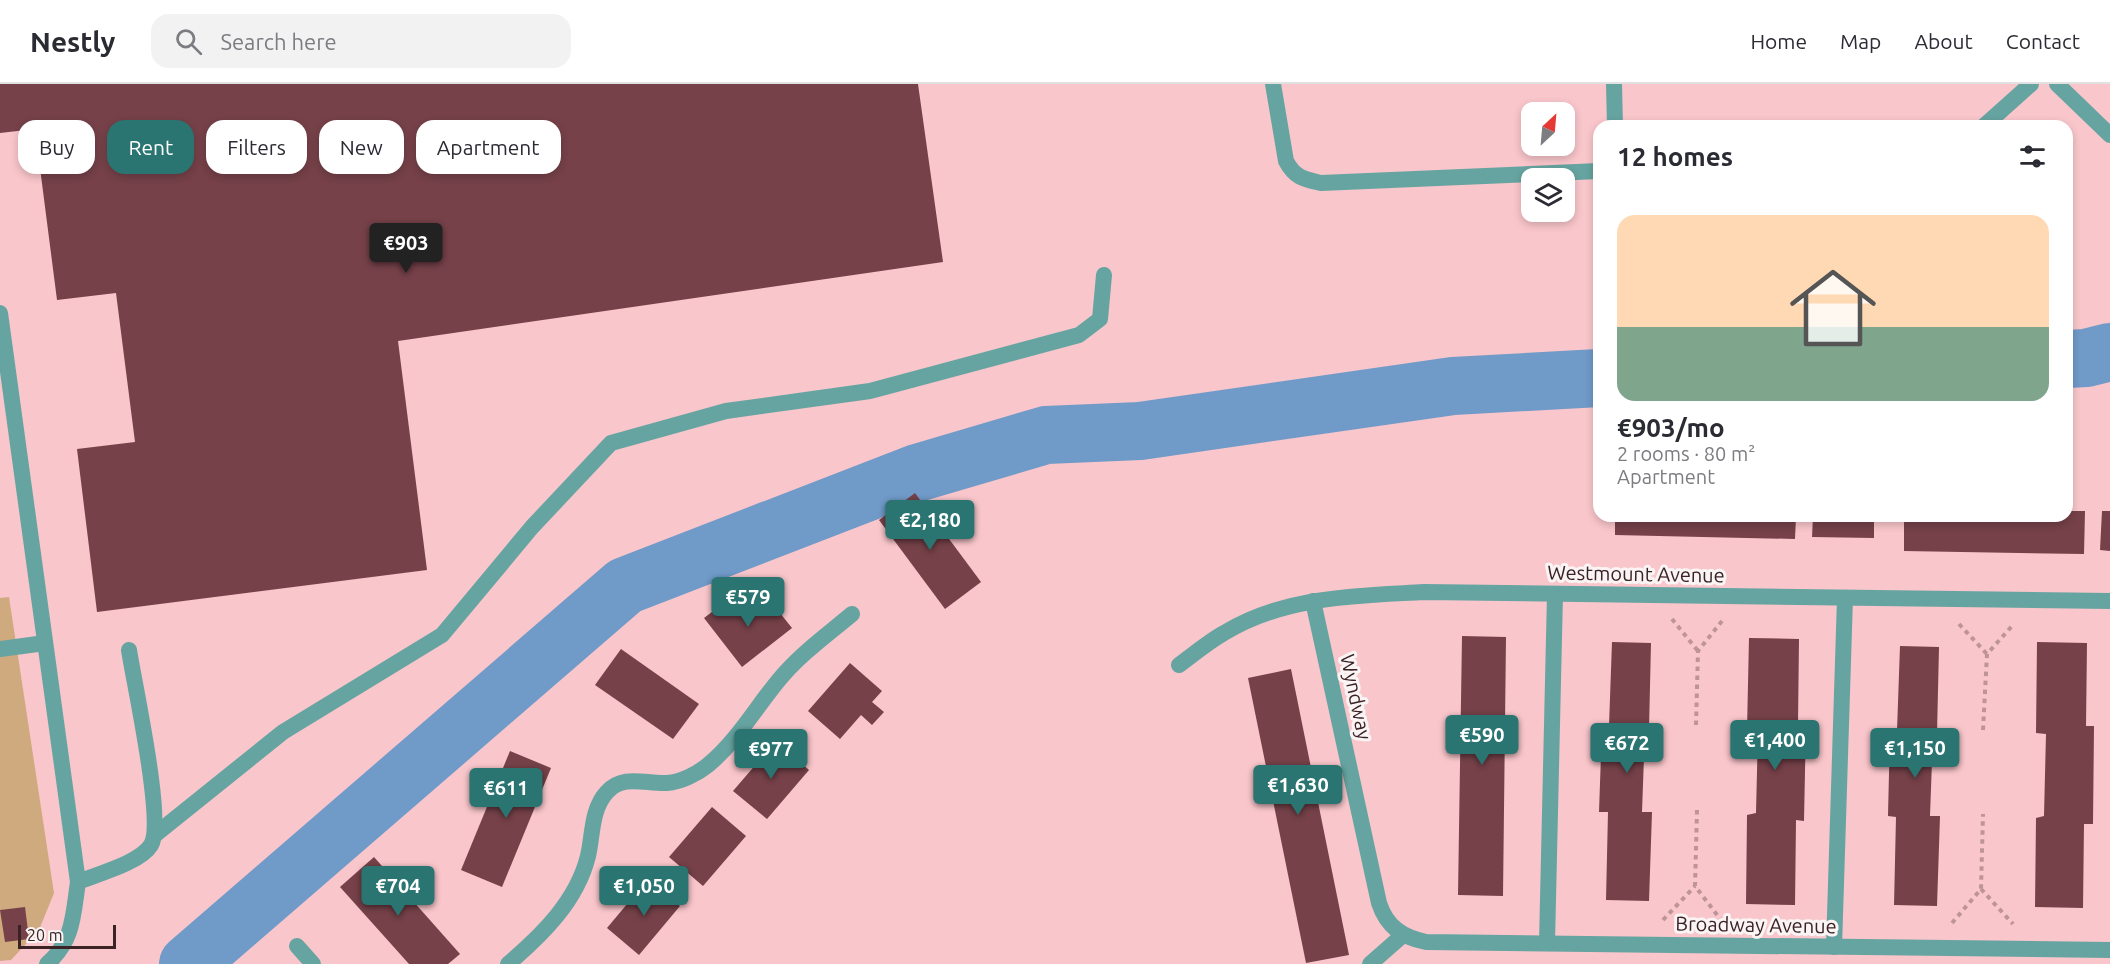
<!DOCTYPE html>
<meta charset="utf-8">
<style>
body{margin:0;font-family:Ubuntu,sans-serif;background:#f2f2f3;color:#2b2b33;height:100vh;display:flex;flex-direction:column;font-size:22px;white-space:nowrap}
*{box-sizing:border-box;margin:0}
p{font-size:20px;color:#7c7c81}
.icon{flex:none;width:33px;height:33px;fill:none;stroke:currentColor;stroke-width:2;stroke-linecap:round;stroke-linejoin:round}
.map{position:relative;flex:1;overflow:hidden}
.drawer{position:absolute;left:1593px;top:36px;width:480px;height:402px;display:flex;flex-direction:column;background:#fff;border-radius:18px;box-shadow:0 3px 9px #0003}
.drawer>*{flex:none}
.top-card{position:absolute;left:18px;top:36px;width:570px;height:54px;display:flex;gap:12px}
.needle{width:39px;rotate:26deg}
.controls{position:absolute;left:1521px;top:18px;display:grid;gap:12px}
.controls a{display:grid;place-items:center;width:54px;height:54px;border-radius:12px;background:#fff;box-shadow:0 3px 9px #0003;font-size:30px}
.scale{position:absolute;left:18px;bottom:15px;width:98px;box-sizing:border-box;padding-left:6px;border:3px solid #3a2225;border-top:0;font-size:16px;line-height:21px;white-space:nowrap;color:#3a2225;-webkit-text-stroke:4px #fbf4f4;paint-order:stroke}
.price{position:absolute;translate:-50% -51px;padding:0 14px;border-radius:6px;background:#2a7471;color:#fff;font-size:20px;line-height:39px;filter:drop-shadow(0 2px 3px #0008)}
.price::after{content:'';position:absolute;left:50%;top:36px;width:18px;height:14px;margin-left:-9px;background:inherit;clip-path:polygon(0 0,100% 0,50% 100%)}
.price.active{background:#222;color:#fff}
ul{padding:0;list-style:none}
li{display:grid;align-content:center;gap:12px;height:318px;padding:0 24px}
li+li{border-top:2px solid #e1e1e2}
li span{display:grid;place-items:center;height:186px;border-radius:18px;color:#555}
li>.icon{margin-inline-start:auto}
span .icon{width:108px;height:108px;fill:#fffc;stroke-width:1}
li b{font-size:26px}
h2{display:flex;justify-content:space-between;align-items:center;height:72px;padding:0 24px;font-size:26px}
.pill{padding:0 21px;border-radius:18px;background:#fff;box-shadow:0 3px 9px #0003;font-size:21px;line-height:54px}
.pill.active{background:#2a7471;color:#fff}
header{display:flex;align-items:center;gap:36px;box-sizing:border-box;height:84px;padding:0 30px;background:#fff;border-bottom:2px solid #e1e1e2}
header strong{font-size:28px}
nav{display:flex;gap:33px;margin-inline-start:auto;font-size:21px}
.search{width:420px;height:54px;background:#f2f2f3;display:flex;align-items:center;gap:15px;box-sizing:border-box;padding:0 21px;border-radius:18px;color:#7c7c81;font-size:22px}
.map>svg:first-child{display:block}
.green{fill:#cfaa7f}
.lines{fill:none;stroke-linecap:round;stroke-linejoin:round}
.river{stroke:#709ac8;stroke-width:58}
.building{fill:#764149}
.path{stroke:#be9498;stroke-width:4;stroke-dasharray:4.5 4.5;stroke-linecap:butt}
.service{stroke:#66a4a1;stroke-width:16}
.minor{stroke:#66a4a1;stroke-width:16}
.labels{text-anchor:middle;stroke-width:6;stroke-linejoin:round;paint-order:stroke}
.street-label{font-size:20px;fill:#3a2225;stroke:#fbf4f4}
</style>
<header>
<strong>Nestly</strong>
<div class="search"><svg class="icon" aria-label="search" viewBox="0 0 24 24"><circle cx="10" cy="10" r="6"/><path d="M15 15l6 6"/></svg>Search here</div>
<nav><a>Home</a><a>Map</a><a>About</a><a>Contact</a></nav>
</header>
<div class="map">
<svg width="2110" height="880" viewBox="0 0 2110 880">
<rect width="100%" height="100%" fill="#f9c6cb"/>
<polygon class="green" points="9,513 54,809 39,846 11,876 0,877 0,514"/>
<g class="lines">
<g class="river">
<polyline points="2067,275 2086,274 2110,268"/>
<polyline points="188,880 625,502 917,389 1046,351 1140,347 1453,302 1599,294"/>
</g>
</g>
<g class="building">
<polygon points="0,0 918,0 943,178 398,257 427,486 97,528 77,365 135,358 116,209 57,216 35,45 0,49"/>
<polygon points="915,409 981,498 945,525 879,436"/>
<polygon points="2067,427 2085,427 2084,470 1904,467 1904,432 2067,432"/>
<polygon points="2102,427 2110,427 2110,467 2100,466"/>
<polygon points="1615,432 1796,432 1795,455 1615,451"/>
<polygon points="1813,432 1874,432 1874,454 1812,453"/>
<polygon points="764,509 792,544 742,583 704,534 729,515 739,528"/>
<polygon points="1462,552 1506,553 1503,812 1458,811"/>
<polygon points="1749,554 1799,555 1798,639 1806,638 1804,737 1796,736 1795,821 1746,820 1747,731 1756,729 1758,646 1747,646"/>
<polygon points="1612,558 1651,559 1649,645 1645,645 1642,728 1652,728 1649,817 1606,816 1608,728 1599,728 1602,642 1609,642"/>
<polygon points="2037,558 2087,559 2086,642 2094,642 2093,740 2084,740 2083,824 2035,823 2036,734 2044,732 2046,650 2036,649"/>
<polygon points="1900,562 1939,563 1937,650 1933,650 1930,732 1940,732 1937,822 1894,821 1896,733 1888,732 1890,647 1897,647"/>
<polygon points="621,565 699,620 673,655 595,601"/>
<polygon points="850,579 882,607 872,618 884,628 872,641 861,631 840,655 808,627"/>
<polygon points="1291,585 1349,871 1306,879 1248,594"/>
<polygon points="776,657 809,686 767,735 733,707"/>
<polygon points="510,667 551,684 502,803 461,786"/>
<polygon points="712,723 746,752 703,802 669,773"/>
<polygon points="374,773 460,870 448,880 409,880 340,803"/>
<polygon points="648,795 680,822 639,871 607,844"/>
<polygon points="25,823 29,855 5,858 0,826"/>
</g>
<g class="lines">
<g class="path">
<polyline points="1672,535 1698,567"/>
<polyline points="1959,540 1987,570"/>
<polyline points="1696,641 1698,567 1722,537"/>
<polyline points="1983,646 1987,570 2012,542"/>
<polyline points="1697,726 1695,802 1721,836"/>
<polyline points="1981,805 2013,840"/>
<polyline points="1663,836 1695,802"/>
<polyline points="1952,839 1981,805 1983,730"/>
</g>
<g class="service">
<polyline points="0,565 45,559"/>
<polyline points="156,750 283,648 442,551 532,443 611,359 726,327 870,307 1079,251 1100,235 1104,191"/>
<path d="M 78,798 C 97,790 140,779 151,761 C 165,739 134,599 129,566"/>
<polyline points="1547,859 1555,510"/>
<polyline points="1834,863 1845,514"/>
</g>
<g class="minor">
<path d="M 1273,0 L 1286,77 C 1295,94 1304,95 1321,99 L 1599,87"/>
<polyline points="1614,0 1615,42"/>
<polyline points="2057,0 2110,51"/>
<polyline points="1984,42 2031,0"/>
<path d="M 0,229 L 78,798 C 73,831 74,856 47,880"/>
<path d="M 1313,517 L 1379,819 C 1387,843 1402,853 1426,858 L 2110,866"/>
<path d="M 1179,581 C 1194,570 1208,558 1224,549 C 1284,512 1356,512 1424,508 L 2110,517"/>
<polyline points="297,862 313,880"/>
<path d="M 508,880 C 542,851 577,817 588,772 C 593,751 591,725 607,708 C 623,690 645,700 667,699 C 681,698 697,690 708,681 C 736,658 755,625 778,597 C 799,571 827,551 852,530"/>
<polyline points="1370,880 1403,851"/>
</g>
</g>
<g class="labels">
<g class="street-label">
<text transform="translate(1636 490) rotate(1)" y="7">Westmount Avenue</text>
<text transform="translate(1356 613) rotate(78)" y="7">Wyndway</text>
<text transform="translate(1756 841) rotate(1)" y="7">Broadway Avenue</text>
</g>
</g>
</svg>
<div class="controls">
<a><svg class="needle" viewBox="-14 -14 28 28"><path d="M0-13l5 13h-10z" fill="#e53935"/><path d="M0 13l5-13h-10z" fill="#7c7c81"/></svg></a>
<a><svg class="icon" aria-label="layers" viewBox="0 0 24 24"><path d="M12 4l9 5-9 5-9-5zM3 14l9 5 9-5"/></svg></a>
</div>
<div class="scale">20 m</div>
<b class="price active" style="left:406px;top:190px">€903</b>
<b class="price" style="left:930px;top:467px">€2,180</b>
<b class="price" style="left:748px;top:544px">€579</b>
<b class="price" style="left:1482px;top:682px">€590</b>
<b class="price" style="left:1775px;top:687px">€1,400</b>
<b class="price" style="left:1627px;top:690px">€672</b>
<b class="price" style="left:1915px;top:695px">€1,150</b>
<b class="price" style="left:771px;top:696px">€977</b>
<b class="price" style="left:1298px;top:732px">€1,630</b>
<b class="price" style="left:506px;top:735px">€611</b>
<b class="price" style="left:398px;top:833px">€704</b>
<b class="price" style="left:644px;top:833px">€1,050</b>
<div class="top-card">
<a class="pill">Buy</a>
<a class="pill active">Rent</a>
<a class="pill">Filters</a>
<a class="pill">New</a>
<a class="pill">Apartment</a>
</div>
<section class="drawer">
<h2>12 homes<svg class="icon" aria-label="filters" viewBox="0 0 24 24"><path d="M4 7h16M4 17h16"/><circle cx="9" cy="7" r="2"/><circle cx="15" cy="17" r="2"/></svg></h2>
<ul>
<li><span style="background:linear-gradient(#ffd9b3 60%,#7fa58c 0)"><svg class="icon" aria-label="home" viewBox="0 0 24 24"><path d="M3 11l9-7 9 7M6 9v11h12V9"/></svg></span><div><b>€903/mo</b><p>2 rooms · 80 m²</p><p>Apartment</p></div></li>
</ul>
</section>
</div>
